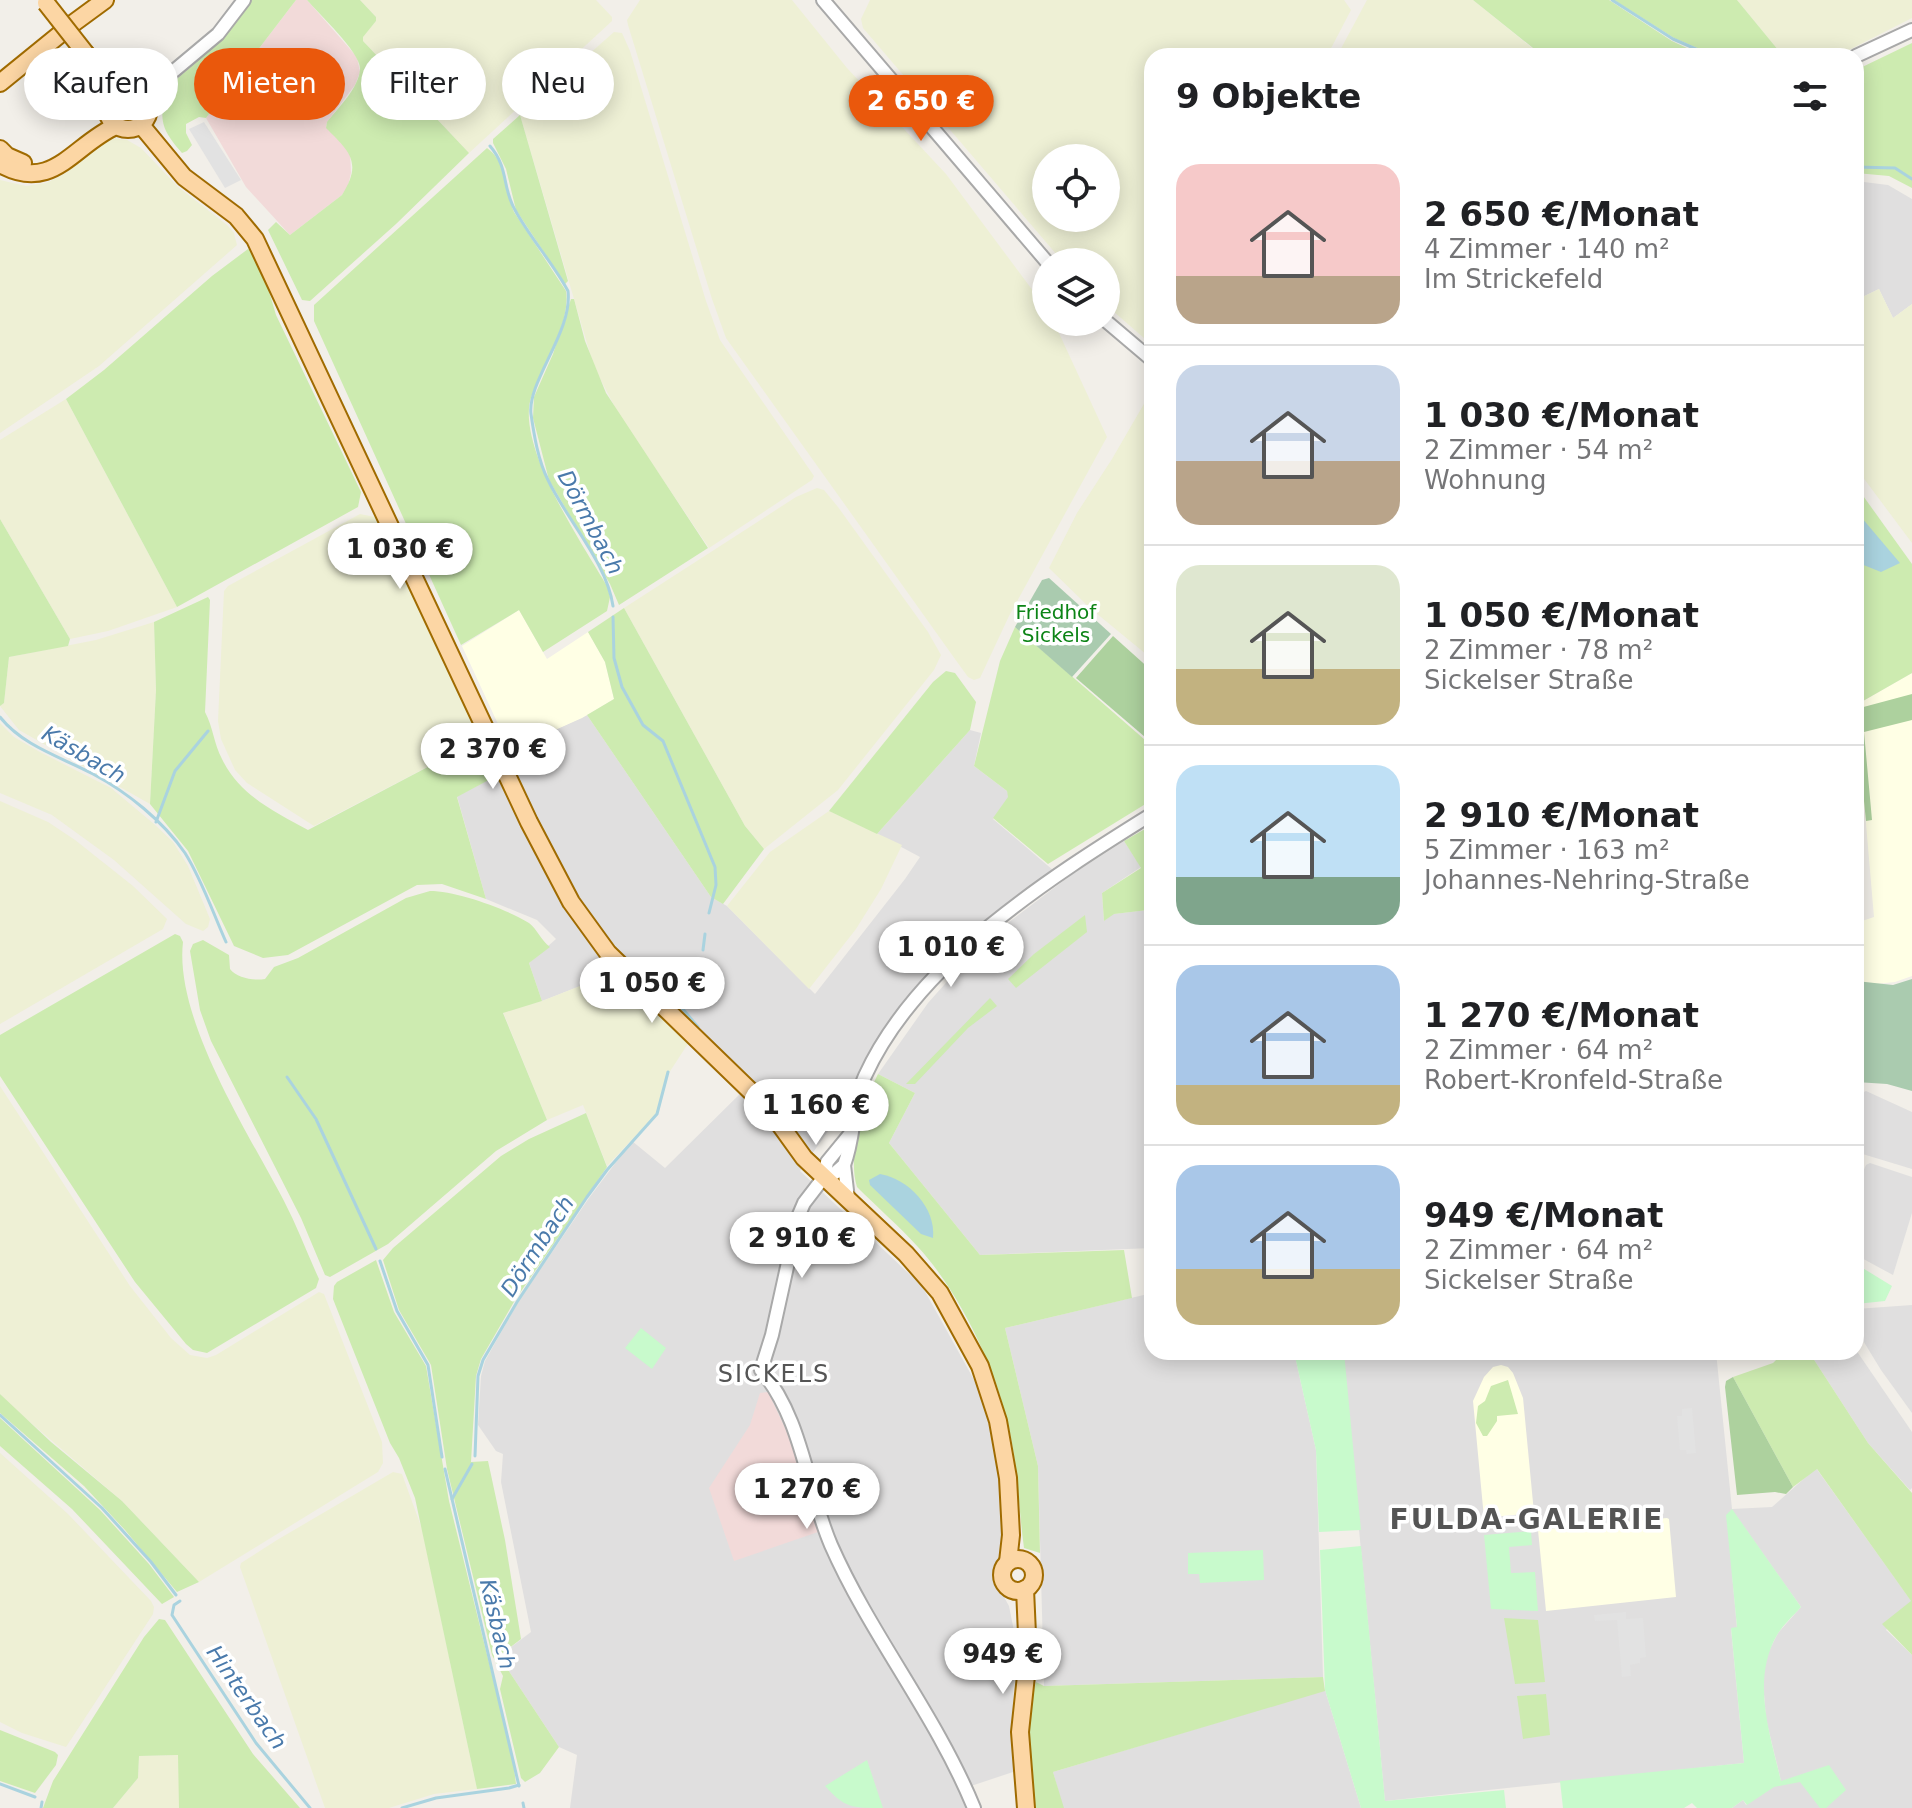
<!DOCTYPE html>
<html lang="de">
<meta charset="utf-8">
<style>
body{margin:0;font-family:"DejaVu Sans",sans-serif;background:#f6f6f6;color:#202124;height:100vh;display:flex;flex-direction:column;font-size:30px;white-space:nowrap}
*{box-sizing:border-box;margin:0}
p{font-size:26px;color:#757577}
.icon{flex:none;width:44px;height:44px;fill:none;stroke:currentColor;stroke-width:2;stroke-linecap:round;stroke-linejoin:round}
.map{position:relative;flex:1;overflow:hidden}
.sheet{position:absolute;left:1144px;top:48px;width:720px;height:1312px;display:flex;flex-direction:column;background:#fff;border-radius:24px;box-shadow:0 4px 20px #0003}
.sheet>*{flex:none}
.guide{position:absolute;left:24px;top:48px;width:760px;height:72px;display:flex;gap:16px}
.controls{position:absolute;left:1032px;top:144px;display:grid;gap:16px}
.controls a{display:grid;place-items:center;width:88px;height:88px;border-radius:50%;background:#fff;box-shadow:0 4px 20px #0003;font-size:40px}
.price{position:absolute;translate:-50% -68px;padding:0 18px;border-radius:28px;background:#fff;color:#222;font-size:26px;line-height:52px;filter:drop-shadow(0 2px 4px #0008)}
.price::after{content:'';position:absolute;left:50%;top:48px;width:24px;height:18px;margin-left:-12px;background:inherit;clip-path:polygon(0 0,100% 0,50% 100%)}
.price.on{background:#ea580c;color:#fff}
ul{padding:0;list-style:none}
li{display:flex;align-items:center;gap:24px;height:200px;padding:0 32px}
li+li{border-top:2px solid #e0e0e0}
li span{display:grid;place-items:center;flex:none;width:224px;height:160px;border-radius:24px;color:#555}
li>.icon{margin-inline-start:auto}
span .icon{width:96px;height:96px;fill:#fffc;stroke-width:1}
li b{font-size:34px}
h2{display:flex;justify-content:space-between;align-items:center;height:96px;padding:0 32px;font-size:34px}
.pill{padding:0 28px;border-radius:36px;background:#fff;box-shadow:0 4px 20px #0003;font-size:28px;line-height:72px}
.pill.on{background:#ea580c;color:#fff}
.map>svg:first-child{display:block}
.residential{fill:#e0dfdf}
.commercial{fill:#f2dad9}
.education{fill:#ffffe5}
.farmland{fill:#eef0d5;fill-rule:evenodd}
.grass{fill:#cdebb0}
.forest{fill:#add19e}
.cemetery{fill:#aacbaf}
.park{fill:#c8facc}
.parking{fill:#e2e2e2}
.water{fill:#aad3df}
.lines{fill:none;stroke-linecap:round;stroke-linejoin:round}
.stream{stroke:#aad3df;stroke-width:3}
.minor-casing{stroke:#a9a9a9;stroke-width:16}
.major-casing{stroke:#a06b00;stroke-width:20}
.minor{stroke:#fff;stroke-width:12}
.major{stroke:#fcd6a4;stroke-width:16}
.major-bridge-casing{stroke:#a06b00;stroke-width:20;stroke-linecap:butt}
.major-bridge{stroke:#fcd6a4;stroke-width:16}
.labels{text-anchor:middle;stroke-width:7;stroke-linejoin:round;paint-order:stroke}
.park-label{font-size:20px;fill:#0c8416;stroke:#fff}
.water-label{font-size:22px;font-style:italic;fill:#4a7aab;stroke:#fff}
.quarter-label{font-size:24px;letter-spacing:2px;fill:#555;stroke:#fff}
.district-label{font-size:28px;font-weight:bold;letter-spacing:2px;fill:#555;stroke:#fff}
</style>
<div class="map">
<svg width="1912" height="1808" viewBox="0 0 1912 1808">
<rect width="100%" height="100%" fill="#f2efe9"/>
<g class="residential">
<polygon points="1856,181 1888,185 1912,199 1912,304 1893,318 1879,289 1856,300"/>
<polygon points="587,715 711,897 727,906 815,994 905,879 920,857 877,834 970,730 981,733 974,766 1007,791 1009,797 993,819 1054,871 946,959 867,1065 831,1127 800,1171 922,1286 978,1387 995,1435 1004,1535 1004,1554 996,1563 994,1579 1009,1606 1014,1631 1013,1772 959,1790 967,1808 570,1808 577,1755 559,1747 499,1656 531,1632 501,1482 503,1454 496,1451 478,1425 481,1376 485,1361 518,1302 589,1198 632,1141 665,1168 751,1083 627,968 542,1001 529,963 556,939 537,920 486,899 457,796 497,775 491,760"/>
<polygon points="1124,841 1141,867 1102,893 1104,921 1113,914 1148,910 1152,947 1152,1248 980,1255 889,1143 915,1093 878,1074 928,1003 960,967 1009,922 1071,875"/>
<polygon points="1866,1091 1912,1112 1912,1169 1856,1152 1856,1096"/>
<polygon points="1870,1163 1912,1177 1912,1213 1893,1275 1856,1255 1856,1187 1866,1165"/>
<polygon points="1152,1293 1152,1352 1294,1352 1316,1450 1323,1677 1044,1686 1038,1466 1005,1328"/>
<polygon points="1912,1305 1912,1413 1881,1370 1856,1329 1856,1309"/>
<polygon points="1856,1350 1912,1432 1912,1488 1910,1490 1868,1443 1809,1352"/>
<polygon points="1342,1352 1716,1352 1732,1509 1772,1507 1816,1468 1912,1602 1886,1630 1912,1655 1912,1808 1732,1808 1743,1800 1746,1805 1781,1781 1766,1719 1763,1682 1766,1657 1778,1633 1801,1607 1732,1510 1732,1574 1737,1628 1731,1629 1744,1763 1385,1801"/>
<polygon points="1325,1690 1361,1808 1063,1808 1053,1772"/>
</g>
<g class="commercial">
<polygon points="296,0 307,0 357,57 360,72 355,85 327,122 326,127 350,151 351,173 348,186 342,195 290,235 246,187 206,118"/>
<polygon points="768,1392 796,1451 818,1532 734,1561 709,1488 750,1425 760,1393"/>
</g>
<g class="education">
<polygon points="519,610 547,659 588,632 605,662 614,699 582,718 510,750 462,646"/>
<polygon points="1912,673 1912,976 1895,982 1866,985 1858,978 1856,923 1874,917 1864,801 1856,788 1856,705"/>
<polygon points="1501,1365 1508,1367 1513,1373 1523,1398 1534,1513 1484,1518 1473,1401 1484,1377 1493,1367"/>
<polygon points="1667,1518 1669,1519 1676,1597 1546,1611 1538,1530"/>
</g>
<g class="farmland">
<polygon points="360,0 596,0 612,17 612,21 469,153 363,41 362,37 376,21 376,17"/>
<polygon points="640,0 792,0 847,68 946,174 1042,303 1046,309 1046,322 1053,322 1058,331 1107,437 1009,616 980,678 974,680 968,677 955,659 726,338 712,299 628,25 627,20"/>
<path d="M 870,0 L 1344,0 L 1351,10 L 1327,56 L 1152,56 L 1152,345 L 1106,305 L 1106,262 L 1063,262 L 863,28 L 861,19 ZM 1046,158 L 1106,158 L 1106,218 L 1046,218 Z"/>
<polygon points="1367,0 1473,0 1542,56 1337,56"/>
<polygon points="1737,0 1912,0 1912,18 1837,56 1783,56"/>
<polygon points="614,32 622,33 630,51 706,301 720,340 814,476 812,480 709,548 618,413 594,367 520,115"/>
<polygon points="113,138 127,140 141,148 178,187 227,225 234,233 237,245 99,366 0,433 0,180 26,186 46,183 66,173 100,144"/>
<polygon points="1879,289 1893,318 1912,304 1912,543 1856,468 1856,300"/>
<polygon points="1152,390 1152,659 1090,608 1049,568 1077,513 1112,459"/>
<polygon points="66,399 177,607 108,631 70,639 0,519 0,440"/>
<polygon points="817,488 824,490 838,507 928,632 941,655 934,670 838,790 764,849 745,826 624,608 796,497"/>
<polygon points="360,514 375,517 381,526 481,739 314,826 247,783 235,770 221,739 218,721 224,591 228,586"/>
<polygon points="154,622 156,690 150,804 19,730 0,706 4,703 9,657 96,640"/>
<polygon points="0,723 14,737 38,751 111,788 154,824 173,842 188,866 210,919 208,927 203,931 186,924 114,860 52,815 0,793"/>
<polygon points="0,801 48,822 75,840 133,886 167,919 163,929 0,1024"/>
<polygon points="829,811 902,845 881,889 856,929 809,989 727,906 770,852"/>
<polygon points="618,971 689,1042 669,1073 659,1111 607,1166 583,1105 547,1120 503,1012 542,1001"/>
<polygon points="0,1086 130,1286 171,1338 190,1355 207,1358 216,1355 319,1292 324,1294 382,1442 383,1463 378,1472 199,1582 122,1501 9,1404 0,1394"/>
<polygon points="0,1453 68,1514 151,1601 154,1607 153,1614 66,1747 22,1733 0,1722"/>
<polygon points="393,1472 402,1474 422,1529 477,1789 434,1794 389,1808 325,1808 240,1567 241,1563 277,1540"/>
<polygon points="179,1755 179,1808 113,1808 138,1778 139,1756"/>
</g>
<g class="grass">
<path d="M 252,0 L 296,0 L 206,118 L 199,117 L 186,124 L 186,133 L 192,145 L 187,151 L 182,153 C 160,128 160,121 165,89 L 223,39 Z"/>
<path d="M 307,0 L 360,0 L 376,17 L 376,21 L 363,37 L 363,41 L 469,153 L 396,224 L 310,301 L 302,300 L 268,230 L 276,222 L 290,235 L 342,195 C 363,162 349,151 326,128 L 327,122 C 338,108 359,88 360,69 C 361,53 319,14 307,0 Z"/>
<polygon points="1473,0 1609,0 1672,41 1704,56 1543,56"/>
<polygon points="1614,0 1737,0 1783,56 1716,56 1674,38"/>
<polygon points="1912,43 1912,188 1889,176 1856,173 1856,70"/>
<circle cx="129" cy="108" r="16"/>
<polygon points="520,115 568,281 565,284 516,210 506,169 493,143 493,139"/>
<path d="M 487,148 C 508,163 504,189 514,212 L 566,291 C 571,322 543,367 532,395 C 513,442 583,545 607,586 L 610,597 L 607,611 L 543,652 L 519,610 L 461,645 L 314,321 L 314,305 Z"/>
<polygon points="248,249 254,251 260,261 276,315 361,492 358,507 177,607 66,399 104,370 212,276"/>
<polygon points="571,299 574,299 585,341 606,393 708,548 619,605 610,584 549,480 533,418 534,397 553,354"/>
<polygon points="1856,486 1912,564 1912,673 1856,705"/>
<polygon points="0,519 70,639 68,646 9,657 4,703 0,706"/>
<path d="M 208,597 L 210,600 L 205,712 C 213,727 214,744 222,759 C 239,795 275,812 308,830 L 481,739 L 498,775 L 457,797 L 486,899 L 442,884 L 417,885 L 288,955 L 263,958 L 234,946 L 188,851 L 150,804 L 156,690 L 154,622 Z"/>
<polygon points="624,608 745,826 764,849 723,904 711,897 587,715 614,699 605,662 588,632"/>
<polygon points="1015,627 1152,746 1152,800 1048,864 993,818 1008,797 1007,791 974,766 1000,661"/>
<polygon points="946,671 955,673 976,702 970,730 877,834 829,811 933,682"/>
<polygon points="1152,825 1152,947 1148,910 1114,914 1104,921 1102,893 1141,868 1124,841"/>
<path d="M 430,891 C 456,891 507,909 529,923 C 537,929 541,940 550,947 L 529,963 L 542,1001 L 503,1013 L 547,1120 L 496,1151 L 388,1244 L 330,1277 L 325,1275 L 301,1218 L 211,1041 L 200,1010 L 190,951 L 193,944 L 203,940 L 229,955 L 230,969 C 237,978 254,981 265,979 L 274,967 L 298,958 L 406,898 Z"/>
<polygon points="1085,915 1087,932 1016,988 1008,979 1034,954"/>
<path d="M 175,934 L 180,936 L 183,942 C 174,1019 249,1134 284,1201 C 297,1226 307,1253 319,1279 L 316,1288 L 207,1353 L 193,1350 L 186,1344 L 135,1282 L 0,1076 L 0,1035 Z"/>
<polygon points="990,998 997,1006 968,1028 915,1084 906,1084"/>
<path d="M 878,1074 L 915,1093 L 889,1143 L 980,1255 L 1124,1250 L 1132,1298 L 1005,1328 L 1038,1466 L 1040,1553 L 1024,1548 C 1019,1511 1018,1474 1011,1438 C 999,1375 962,1295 918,1247 C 899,1226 877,1207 857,1187 C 847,1155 863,1103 878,1074 Z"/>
<polygon points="586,1113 607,1167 515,1300 481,1359 476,1376 471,1462 488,1461 505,1540 521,1639 499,1656 559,1747 540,1773 525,1782 521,1778 500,1689 503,1676 492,1655 447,1469 431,1365 399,1310 383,1260 393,1248 501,1156 529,1139"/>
<polygon points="376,1260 394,1312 426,1366 449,1501 513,1760 516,1784 477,1789 415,1498 399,1458 390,1443 333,1299 334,1286 337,1282"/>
<polygon points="1784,1352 1809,1352 1868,1443 1912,1493 1912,1655 1882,1624 1911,1601 1817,1469 1793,1487 1733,1377 1773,1363"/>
<polygon points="1508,1380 1518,1414 1497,1416 1497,1421 1487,1436 1483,1436 1476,1423 1478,1406 1485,1401 1491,1386"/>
<polygon points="0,1394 51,1442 122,1501 199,1582 177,1592 125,1530 84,1486 0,1413"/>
<polygon points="0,1418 100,1510 149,1564 174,1597 162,1604 72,1509 0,1446"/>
<polygon points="1504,1618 1538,1620 1545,1682 1515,1684"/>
<polygon points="159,1619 165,1620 253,1754 300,1808 179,1808 178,1755 139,1756 138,1778 113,1808 43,1808 53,1781 144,1637"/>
<polygon points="1323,1677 1325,1691 1053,1772 1064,1808 1034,1808 1028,1773 1027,1719 1036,1682 1044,1686"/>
<polygon points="1546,1694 1550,1735 1523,1739 1517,1696"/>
<polygon points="0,1730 55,1752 58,1755 56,1765 35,1793 0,1781"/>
</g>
<g class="forest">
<polygon points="1113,636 1152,671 1152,743 1076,678"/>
<polygon points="1912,694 1912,720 1864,732 1872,820 1866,821 1864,801 1856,795 1856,709"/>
<polygon points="1733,1377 1793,1487 1786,1494 1775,1492 1737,1495 1725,1387 1726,1381"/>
</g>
<g class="cemetery">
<polygon points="1049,578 1111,634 1072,677 1015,627 1042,580"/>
<polygon points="1912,979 1912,1091 1887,1084 1856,1082 1856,981 1893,985"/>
</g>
<g class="park">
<polygon points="1856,1264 1892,1286 1885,1301 1856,1304"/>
<polygon points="641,1328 666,1348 652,1369 625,1348"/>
<polygon points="1294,1352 1344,1352 1361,1530 1319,1532 1316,1450"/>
<path d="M 1732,1509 L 1801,1607 C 1793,1616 1783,1625 1777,1635 C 1751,1680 1770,1734 1781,1781 L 1829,1765 L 1846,1790 L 1826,1808 L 1820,1808 L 1800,1782 L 1774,1787 L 1747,1805 L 1743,1800 L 1732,1808 L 1697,1808 L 1692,1803 L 1684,1808 L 1563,1808 L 1560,1781 L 1744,1763 L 1731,1628 L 1737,1627 L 1726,1515 Z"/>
<polygon points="1531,1531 1532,1545 1509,1547 1511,1573 1535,1572 1538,1611 1491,1609 1484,1535"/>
<polygon points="1361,1546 1385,1801 1504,1790 1506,1808 1361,1808 1325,1690 1320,1550"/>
<polygon points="1263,1550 1264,1580 1200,1583 1199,1574 1188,1574 1188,1553"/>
<path d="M 867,1760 L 883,1808 C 851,1808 845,1808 825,1786 Z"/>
</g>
<g class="parking">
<polygon points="204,122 241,180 225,188 189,129"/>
<polygon points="1692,1408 1696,1453 1687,1454 1686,1450 1680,1450 1677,1416 1682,1416 1682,1409"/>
<polygon points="1626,1612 1626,1619 1643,1618 1646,1657 1640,1658 1640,1663 1630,1665 1631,1676 1622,1677 1617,1620 1595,1621 1594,1615"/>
</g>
<g class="water">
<polygon points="1856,511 1900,563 1881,572 1856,562"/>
<path d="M 880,1174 C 909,1179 936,1208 933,1238 L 921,1234 L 870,1185 L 869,1180 Z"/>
</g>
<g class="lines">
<g class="stream">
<polyline points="1612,0 1673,39 1712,56"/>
<path d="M 490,146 C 509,168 502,188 515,210 C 530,238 553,263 568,291 C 573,331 527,382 531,414 C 534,435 538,460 548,480 C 567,520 607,563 613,606"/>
<polyline points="1856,167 1895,168 1912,179"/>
<polyline points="613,617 614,658 622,687 643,725 663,741 715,867 716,885 709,913"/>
<path d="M 0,717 C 23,746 61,757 93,774 C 127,792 163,821 185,853 C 202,880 213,913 226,942"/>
<polyline points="156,822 175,771 208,731"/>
<polyline points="703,950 705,934"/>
<polyline points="698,1027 682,1008 693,996 698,964"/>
<polyline points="287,1077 316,1119 376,1249"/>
<polyline points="380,1261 397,1311 428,1365 442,1457"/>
<polyline points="0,1415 102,1508 151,1562 176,1595"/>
<polyline points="475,1456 478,1376 483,1360 517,1302 587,1197 607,1170 657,1114 668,1072"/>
<polyline points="445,1469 519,1786"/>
<polyline points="452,1499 472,1464"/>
<polyline points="180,1601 174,1605 172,1615 256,1743 310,1808"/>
<polyline points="0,1784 35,1797"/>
<polyline points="523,1803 524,1808"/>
<polyline points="41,1808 42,1802"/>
<polyline points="402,1808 436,1798 509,1788 519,1785"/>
</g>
<g class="minor-casing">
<g id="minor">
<polyline points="823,0 1047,262"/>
<polyline points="1856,56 1912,30"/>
<polyline points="145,95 218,34 244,0"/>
<polyline points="1106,321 1152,360"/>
<path d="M 850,1134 L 827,1162 L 824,1177 L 804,1203 L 798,1217 L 772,1335 L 761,1370 C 803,1420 806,1487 831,1545 C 871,1636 936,1715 974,1808"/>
<polyline points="844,1165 848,1199"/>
<path d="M 824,1177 L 835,1173 L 844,1165 C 855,1137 852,1105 865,1076 C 917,962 1049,878 1152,814"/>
</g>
</g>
<g class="major-casing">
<g id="major">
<polyline points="86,54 115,91"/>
<polyline points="0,83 75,22 105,0"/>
<circle cx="128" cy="108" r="21"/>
<polyline points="141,125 184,177 236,216 255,239 529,822 571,902 608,953 768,1108 804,1158 906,1254 940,1293 980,1366 998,1421 1008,1478 1011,1535 1008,1562"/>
<polyline points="0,149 7,156 23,163"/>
<path d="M 0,164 C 53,194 74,144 116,126"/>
<circle cx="1018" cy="1575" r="16"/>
<polyline points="1025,1589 1028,1657 1020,1732 1026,1808"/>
</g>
</g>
<use href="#minor" class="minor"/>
<use href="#major" class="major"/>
<g class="major-bridge-casing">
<polyline id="major-bridge" points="46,3 86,54"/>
</g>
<use href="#major-bridge" class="major-bridge"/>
</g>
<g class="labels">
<g class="park-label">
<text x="1056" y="619">Friedhof<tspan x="1056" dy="23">Sickels</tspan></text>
</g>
<g class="water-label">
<text transform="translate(591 522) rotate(62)" y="8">Dörmbach</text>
<text transform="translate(84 754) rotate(30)" y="8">Käsbach</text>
<text transform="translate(537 1246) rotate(-57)" y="8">Dörmbach</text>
<text transform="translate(498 1624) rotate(77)" y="8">Käsbach</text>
<text transform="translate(247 1697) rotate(55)" y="8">Hinterbach</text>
</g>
<g class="quarter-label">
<text x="774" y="1382">SICKELS</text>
</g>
<g class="district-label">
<text x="1527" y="1529">FULDA-GALERIE</text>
</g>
</g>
</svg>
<div class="controls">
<a><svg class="icon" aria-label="locate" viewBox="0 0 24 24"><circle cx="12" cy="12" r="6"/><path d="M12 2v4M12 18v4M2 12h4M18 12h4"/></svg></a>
<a><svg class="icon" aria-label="layers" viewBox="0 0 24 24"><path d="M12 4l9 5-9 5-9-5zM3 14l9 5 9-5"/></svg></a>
</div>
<b class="price on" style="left:921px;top:143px">2 650 €</b>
<b class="price" style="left:400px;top:591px">1 030 €</b>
<b class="price" style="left:493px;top:791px">2 370 €</b>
<b class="price" style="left:951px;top:989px">1 010 €</b>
<b class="price" style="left:652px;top:1025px">1 050 €</b>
<b class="price" style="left:816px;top:1147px">1 160 €</b>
<b class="price" style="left:802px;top:1280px">2 910 €</b>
<b class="price" style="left:807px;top:1531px">1 270 €</b>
<b class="price" style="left:1003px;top:1696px">949 €</b>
<div class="guide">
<a class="pill">Kaufen</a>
<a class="pill on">Mieten</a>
<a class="pill">Filter</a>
<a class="pill">Neu</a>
</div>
<section class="sheet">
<h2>9 Objekte<svg class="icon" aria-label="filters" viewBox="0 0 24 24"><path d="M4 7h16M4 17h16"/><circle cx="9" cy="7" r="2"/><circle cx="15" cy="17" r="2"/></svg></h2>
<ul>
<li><span style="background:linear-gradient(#f6c9c9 70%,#b9a48a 0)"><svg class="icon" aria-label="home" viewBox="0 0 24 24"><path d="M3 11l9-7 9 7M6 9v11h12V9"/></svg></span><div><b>2 650 €/Monat</b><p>4 Zimmer · 140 m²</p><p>Im Strickefeld</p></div></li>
<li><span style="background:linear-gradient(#c9d6e8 60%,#b9a48a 0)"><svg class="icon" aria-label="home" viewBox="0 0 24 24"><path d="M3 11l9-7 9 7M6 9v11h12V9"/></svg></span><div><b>1 030 €/Monat</b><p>2 Zimmer · 54 m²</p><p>Wohnung</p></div></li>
<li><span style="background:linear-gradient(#dfe7d0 65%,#c2b280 0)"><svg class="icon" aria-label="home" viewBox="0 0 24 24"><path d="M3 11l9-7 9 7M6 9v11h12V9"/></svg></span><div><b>1 050 €/Monat</b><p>2 Zimmer · 78 m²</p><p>Sickelser Straße</p></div></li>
<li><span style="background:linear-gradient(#bfe0f5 70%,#7fa58c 0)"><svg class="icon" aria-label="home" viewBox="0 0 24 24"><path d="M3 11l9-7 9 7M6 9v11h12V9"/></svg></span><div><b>2 910 €/Monat</b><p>5 Zimmer · 163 m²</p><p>Johannes-Nehring-Straße</p></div></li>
<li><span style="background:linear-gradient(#a9c7e8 75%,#c2b280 0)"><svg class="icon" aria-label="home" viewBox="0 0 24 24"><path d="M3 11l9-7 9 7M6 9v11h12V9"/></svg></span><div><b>1 270 €/Monat</b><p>2 Zimmer · 64 m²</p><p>Robert-Kronfeld-Straße</p></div></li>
<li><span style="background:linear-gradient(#a9c7e8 65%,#c2b280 0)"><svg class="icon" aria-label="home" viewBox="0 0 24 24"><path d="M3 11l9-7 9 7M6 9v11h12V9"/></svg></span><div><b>949 €/Monat</b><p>2 Zimmer · 64 m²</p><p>Sickelser Straße</p></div></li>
</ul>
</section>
</div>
